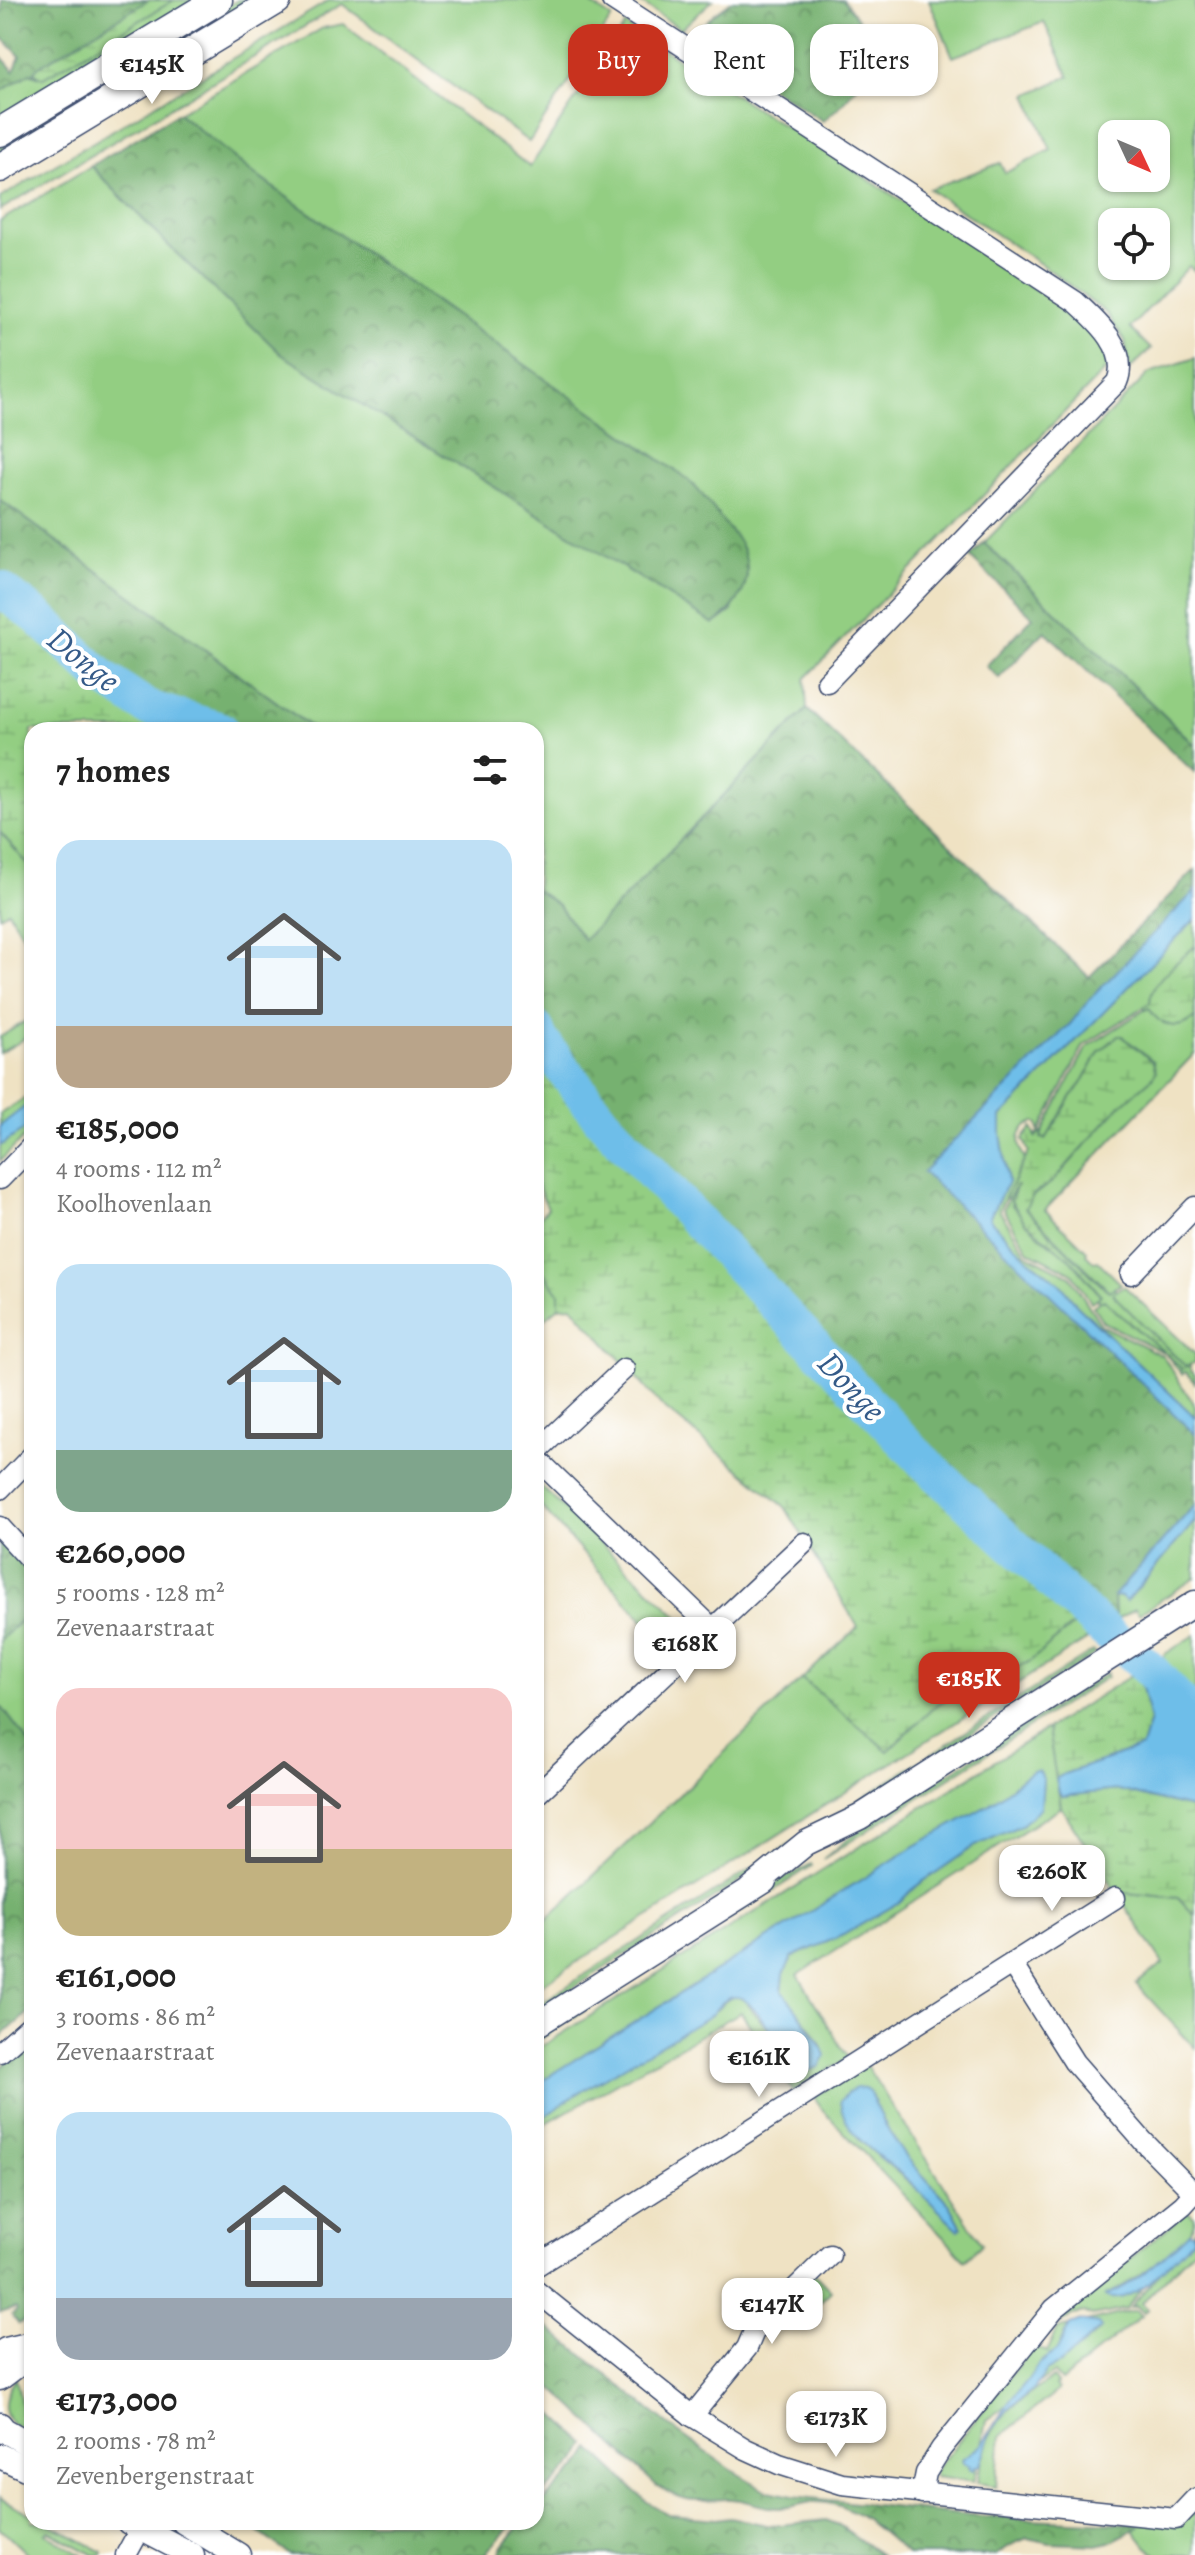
<!DOCTYPE html>
<meta charset="utf-8">
<style>
body{margin:0;font-family:Alegreya,serif;background:#f2f2f2;color:#222;height:100vh;display:flex;flex-direction:column;font-size:30px;white-space:nowrap}
*{box-sizing:border-box;margin:0}
p{font-size:26px;color:#767676}
.icon{flex:none;width:44px;height:44px;fill:none;stroke:currentColor;stroke-width:2;stroke-linecap:round;stroke-linejoin:round}
.map{position:relative;flex:1;overflow:hidden}
.drawer{position:absolute;left:24px;top:722px;width:520px;height:1808px;display:flex;flex-direction:column;background:#fff;border-radius:24px;box-shadow:0 2px 6px #0004}
.drawer>*{flex:none}
.top-card{position:absolute;left:568px;top:24px;width:506px;height:72px;display:flex;gap:16px}
.needle{width:52px;rotate:134deg}
.tools{position:absolute;left:1098px;top:120px;display:grid;gap:16px}
.tools a{display:grid;place-items:center;width:72px;height:72px;border-radius:16px;background:#fff;box-shadow:0 2px 6px #0004;font-size:40px}
.price{position:absolute;translate:-50% -68px;padding:0 18px;border-radius:16px;background:#fff;color:#222;font-size:26px;line-height:52px;filter:drop-shadow(0 2px 4px #0008)}
.price::after{content:'';position:absolute;left:50%;top:48px;width:24px;height:18px;margin-left:-12px;background:inherit;clip-path:polygon(0 0,100% 0,50% 100%)}
.price.selected{background:#c8321e;color:#fff}
ul{padding:0;list-style:none}
li{display:grid;align-content:center;gap:16px;height:424px;padding:0 32px}
li span{display:grid;place-items:center;height:248px;border-radius:24px;color:#555}
li>.icon{margin-inline-start:auto}
span .icon{width:144px;height:144px;fill:#fffc;stroke-width:1}
li b{font-size:34px}
h2{display:flex;justify-content:space-between;align-items:center;height:96px;padding:0 32px;font-size:34px}
.tag{padding:0 28px;border-radius:24px;background:#fff;box-shadow:0 2px 6px #0004;font-size:28px;line-height:72px}
.tag.selected{background:#c8321e;color:#fff}
.map>svg:first-child{display:block}
.green{fill:#93ce82;stroke:#577e70;stroke-width:2;fill-rule:evenodd}
.forest{fill:url(#forest-crowns);stroke:#487067;stroke-width:2}
.wetland{fill:url(#wetland-marsh);stroke:#577e70;stroke-width:2}
.water{fill:#6ebee9;stroke:#4476a4;stroke-width:2}
.lines{fill:none;stroke-linecap:round;stroke-linejoin:round}
.river{stroke:#6ebee9;stroke-width:36}
.minor-casing{stroke:#3b4a6d;stroke-width:23}
.tertiary-casing{stroke:#3b4a6d;stroke-width:27}
.secondary-casing{stroke:#3b4a6d;stroke-width:31}
.minor{stroke:#fff;stroke-width:20}
.tertiary{stroke:#fff;stroke-width:24}
.secondary{stroke:#fff;stroke-width:28}
.labels{text-anchor:middle;stroke-width:8;stroke-linejoin:round;paint-order:stroke}
.water-label{font-size:34px;font-style:italic;fill:#345a88;stroke:#fff}
</style>
<div class="map">
<svg width="1195" height="2555" viewBox="0 0 1195 2555">
<defs>
<pattern id="forest-crowns" width="20" height="18" patternUnits="userSpaceOnUse" patternTransform="scale(2)"><rect width="20" height="18" fill="#76b170"/><path d="M2 6a3 3 0 1 1 6 0M12 15a3 3 0 1 1 6 0" fill="none" stroke="#60905f"/></pattern>
<pattern id="wetland-marsh" width="20" height="14" patternUnits="userSpaceOnUse" patternTransform="scale(2)"><rect width="20" height="14" fill="#93ce82"/><path d="M1 5h8M5 5V1M11 12h8M15 12V8" fill="none" stroke="#7eb173"/></pattern>
</defs>
<rect width="100%" height="100%" fill="#fff"/>
<filter id="ink" filterUnits="userSpaceOnUse"><feTurbulence type="fractalNoise" baseFrequency=".0125" numOctaves="2"/><feDisplacementMap in="SourceGraphic" scale="16" xChannelSelector="R" yChannelSelector="G"/><feConvolveMatrix kernelMatrix="1 2 1 2 8 2 1 2 1" color-interpolation-filters="sRGB"/></filter>
<filter id="wash" filterUnits="userSpaceOnUse"><feTurbulence type="fractalNoise" baseFrequency=".006" numOctaves="4" result="noise"/><feDisplacementMap in="SourceGraphic" scale="32" xChannelSelector="R" yChannelSelector="G"/><feGaussianBlur stdDeviation="1.8" result="paint"/><feColorMatrix in="noise" values="0 0 0 0 0 0 0 0 0 0 0 0 0 0 0 0 0 1.4 0 .05"/><feComposite in="paint" operator="in"/></filter>
<g filter="url(#wash)">
<rect width="100%" height="100%" fill="#efe2c3"/>
<g class="green">
<polygon points="174,0 199,0 0,120 0,92 30,73 43,78"/>
<polygon points="238,0 259,0 0,156 0,144"/>
<polygon points="330,0 585,0 612,18 529,142 342,4 0,210 0,198"/>
<polygon points="636,0 713,0 681,29"/>
<path d="M 929,0 L 1195,0 L 1195,271 L 1189,266 L 1130,328 L 1151,349 L 1130,369 L 1125,341 L 1107,314 L 1051,271 L 929,189 L 1000,163 L 1005,173 L 1051,150 L 1027,95 L 1069,76 L 1044,22 L 953,57 ZM 1112,134 L 1156,134 L 1156,178 L 1112,178 ZM 1112,222 L 1156,222 L 1156,266 L 1112,266 Z"/>
<polygon points="343,24 530,167 625,25 989,256 1065,311 1117,358 805,679 807,709 584,940 558,905 536,890 536,730 315,730 0,500 0,221 91,166 166,243 282,354 714,624 732,611 742,548 687,479 257,176 178,113 323,28"/>
<polygon points="1195,358 1195,745 984,543 1149,373"/>
<polygon points="0,832 32,869 32,949 8,911 0,916"/>
<path d="M 1195,919 L 1195,946 C 1179,962 1152,980 1150,1003 L 1084,1045 L 1039,1133 L 1038,1125 L 1035,1122 C 1016,1129 1016,1143 1025,1159 L 999,1210 L 1027,1254 L 1070,1276 L 1101,1325 L 1163,1356 L 1195,1406 L 1195,1417 L 1077,1305 L 1060,1284 L 1026,1257 L 990,1220 L 990,1216 L 1008,1182 L 1001,1134 L 1001,1117 Z"/>
<path d="M 1149,1007 C 1159,1027 1180,1032 1195,1017 L 1195,1053 L 1045,1210 L 1087,1251 L 1086,1254 L 1094,1262 L 1098,1261 L 1121,1284 L 1109,1291 L 1025,1208 C 1031,1192 1046,1189 1056,1178 C 1090,1141 1123,1102 1153,1061 L 1122,1036 L 1095,1059 L 1082,1084 L 1072,1096 L 1048,1136 L 1045,1139 L 1040,1137 L 1087,1047 Z"/>
<path d="M 32,1017 C 32,1040 18,1042 0,1053 L 0,1037 Z"/>
<polygon points="32,1093 32,1130 0,1161 0,1114"/>
<polygon points="1017,1183 1017,1189 1011,1201 1012,1205 1041,1237 1071,1260 1101,1296 1091,1302 1072,1273 1029,1251 1003,1209"/>
<polygon points="536,1262 559,1293 559,1307 536,1326"/>
<polygon points="1124,1286 1195,1354 1195,1362 1186,1367 1116,1298 1113,1293"/>
<path d="M 1104,1299 C 1128,1325 1158,1344 1183,1369 L 1180,1372 L 1165,1353 L 1103,1322 L 1093,1306 Z"/>
<polygon points="536,1482 691,1629 670,1650 536,1501"/>
<polygon points="1195,1521 1195,1578 1139,1614 1135,1609 1115,1620 1114,1596 1122,1597 1127,1601"/>
<polygon points="28,1614 32,1618 32,1747 0,1705 0,1640"/>
<polygon points="1079,1620 1094,1635 536,1988 536,1930 802,1679 888,1751 937,1704 1029,1662"/>
<polygon points="1195,1635 1195,1695 1160,1663 1165,1654"/>
<polygon points="1093,1651 1095,1654 840,1817 806,1834"/>
<polygon points="1107,1673 1107,1677 823,1859 855,1833"/>
<path d="M 1048,1728 L 1061,1807 L 798,1975 L 848,2058 L 793,2092 L 741,2012 L 536,2129 L 536,2123 L 572,2097 L 711,2015 C 748,1974 743,2011 767,2026 C 782,2035 804,2039 821,2045 L 810,2027 L 782,1991 L 784,1974 L 792,1957 L 843,1935 L 898,1903 L 918,1885 L 973,1847 L 1023,1824 L 1041,1806 L 1043,1780 L 1032,1771 L 987,1806 L 915,1846 L 536,2084 L 536,2050 Z"/>
<polygon points="796,1840 768,1863 536,2012 536,2006"/>
<polygon points="811,1864 812,1866 536,2042 536,2037 778,1882"/>
<polygon points="1116,1892 1179,1898 1195,1916 1195,2048 1136,1984 1163,1964"/>
<path d="M 865,2064 L 982,2244 L 965,2260 L 820,2107 L 814,2097 ZM 870,2093 L 889,2132 L 907,2158 L 950,2205 L 962,2227 L 858,2139 Z"/>
<path d="M 1188,2211 L 1195,2217 C 1195,2241 1127,2286 1106,2295 L 1146,2283 L 1126,2309 L 1092,2316 L 1085,2313 L 1072,2315 L 1061,2324 L 1056,2319 Z"/>
<polygon points="1195,2230 1195,2248 1142,2303 1148,2309 1144,2313 1137,2306 1131,2307 1166,2265 1194,2238 1192,2234"/>
<polygon points="815,2275 831,2291 806,2315 790,2299"/>
<polygon points="1136,2310 1141,2316 1061,2381 1054,2373 1036,2385 1047,2370 1060,2364 1099,2331 1098,2324 1086,2322"/>
<polygon points="1069,2326 1057,2350 1038,2365 1028,2380 1007,2405 986,2420 981,2445 969,2455 969,2469 977,2465 973,2482 934,2477 934,2472 1034,2346 1047,2352 1058,2329"/>
<path d="M 16,2378 L 21,2403 L 22,2429 C 18,2427 13,2425 10,2421 C 0,2408 6,2388 16,2378 Z"/>
<path d="M 1053,2378 L 1057,2384 L 1055,2386 L 1058,2390 L 1001,2436 L 996,2486 L 977,2483 C 989,2419 1002,2413 1053,2378 Z"/>
<polygon points="0,2498 32,2515 32,2522 46,2522 103,2552 102,2555 94,2555 49,2531 45,2533 82,2555 28,2555 0,2528"/>
<polygon points="1195,2514 1195,2555 1157,2555 1146,2546 1134,2530 1139,2527 1138,2524"/>
</g>
<g class="forest">
<polygon points="2,0 149,0 38,67 35,72 38,76 30,73 0,92 0,55 14,71 20,56 0,35"/>
<path d="M 733,0 L 843,0 C 887,48 868,84 823,121 L 691,37 L 714,14 Z"/>
<path d="M 178,113 L 257,176 L 687,479 C 702,492 712,507 724,523 C 730,531 739,539 742,548 C 756,580 739,606 714,624 L 281,354 L 166,243 L 91,166 Z"/>
<polygon points="0,500 315,730 176,730 157,723 78,675 30,628 0,604"/>
<polygon points="984,543 1195,745 1195,773 1045,631 999,678 986,666 1033,617 970,557"/>
<polygon points="807,709 1089,977 1195,870 1195,896 927,1171 1195,1434 1195,1505 1114,1596 1115,1620 1094,1635 836,1378 655,1187 581,1101 555,1066 536,1035 536,890 558,905 584,940"/>
<polygon points="0,1541 32,1576 32,1618 28,1614 0,1640"/>
<polygon points="0,1705 32,1747 32,2010 0,2037"/>
<polygon points="32,2040 32,2315 19,2324 12,2315 17,2311 16,2308 0,2313 0,2068"/>
<path d="M 536,2318 L 678,2432 L 733,2471 L 768,2491 L 793,2496 L 981,2517 L 1138,2524 L 1139,2527 L 1110,2542 L 1097,2545 L 1050,2543 L 1027,2538 L 1011,2545 L 996,2555 L 908,2555 C 882,2531 851,2501 813,2502 C 801,2503 789,2509 777,2508 C 760,2508 744,2498 728,2499 C 695,2500 687,2504 657,2486 L 551,2386 L 536,2376 Z"/>
<polygon points="536,2398 586,2444 578,2459 536,2500"/>
<polygon points="591,2449 646,2501 670,2515 716,2519 730,2517 771,2526 826,2520 839,2525 881,2555 500,2555 501,2548 523,2522 536,2522 536,2508 583,2462"/>
<polygon points="245,2522 515,2522 488,2550 487,2555 290,2555"/>
</g>
<g class="wetland">
<polygon points="149,0 174,0 43,78 34,72 38,67"/>
<polygon points="0,604 30,628 78,675 156,723 176,730 32,730 32,869 0,832"/>
<path d="M 1195,946 L 1195,1017 C 1180,1032 1159,1027 1149,1008 L 1145,1010 L 1144,1007 L 1150,1003 C 1150,980 1180,961 1195,946 Z"/>
<path d="M 536,1035 C 586,1118 656,1186 723,1256 C 839,1380 959,1500 1079,1620 L 1029,1662 L 937,1704 L 888,1751 L 802,1679 L 858,1627 L 785,1507 L 662,1406 L 572,1306 L 559,1307 L 559,1293 L 536,1262 L 536,1221 L 548,1208 L 536,1183 Z"/>
<path d="M 1118,1036 L 1122,1036 L 1153,1062 L 1156,1072 L 1152,1078 L 1120,1106 L 1053,1181 L 1034,1194 L 1025,1208 L 1101,1285 L 1109,1291 L 1114,1288 L 1116,1291 L 1113,1293 L 1116,1298 L 1186,1367 L 1190,1365 L 1190,1370 L 1195,1375 L 1195,1383 L 1186,1372 L 1182,1374 L 1180,1372 L 1182,1369 C 1158,1344 1128,1325 1104,1299 L 1100,1301 L 1097,1299 L 1101,1295 L 1071,1260 L 1025,1222 L 1011,1201 L 1017,1185 L 1008,1199 L 1005,1198 L 1029,1152 L 1023,1139 L 1032,1128 L 1036,1137 L 1039,1133 L 1042,1135 L 1041,1138 L 1045,1139 L 1048,1136 L 1072,1096 L 1082,1084 L 1099,1052 Z"/>
<polygon points="1138,1671 1150,1720 1142,1747 1064,1774 1056,1779 1048,1728"/>
<polygon points="1119,1790 1195,1809 1195,1916 1179,1898 1116,1892 1061,1807 1059,1792 1063,1796"/>
</g>
<g class="water">
<polygon points="1195,891 1195,919 1001,1117 1001,1134 1008,1182 990,1216 990,1220 1026,1257 1060,1284 1077,1305 1195,1417 1195,1434 923,1172 1071,1023 1089,1000"/>
<polygon points="32,1101 32,1124 0,1146 0,1126"/>
<polygon points="1195,1505 1195,1521 1126,1602 1122,1597 1114,1596"/>
<polygon points="1160,1663 1195,1695 1195,1809 1119,1790 1063,1796 1059,1792 1056,1779 1064,1774 1142,1747 1150,1720 1138,1671"/>
<path d="M 1032,1771 L 1038,1771 L 1043,1779 L 1041,1807 L 1023,1824 L 973,1847 L 918,1885 L 898,1903 L 843,1935 L 792,1957 L 784,1974 L 782,1991 C 799,2012 814,2032 826,2056 L 819,2067 L 804,2072 L 793,2069 C 784,2054 754,1998 737,1997 C 725,1996 718,2007 711,2015 L 572,2097 L 536,2123 L 536,2084 L 915,1846 L 987,1806 Z"/>
<path d="M 856,2088 L 865,2089 L 870,2093 L 889,2132 L 907,2158 L 950,2205 L 962,2228 L 959,2230 C 942,2214 926,2197 909,2181 C 884,2158 844,2138 840,2101 L 847,2093 Z"/>
<path d="M 1189,2232 L 1193,2233 L 1194,2238 C 1175,2256 1133,2310 1105,2296 C 1139,2281 1164,2257 1189,2232 Z"/>
<polygon points="1081,2321 1098,2324 1101,2328 1060,2364 1047,2370 1034,2389 1008,2409 991,2430 980,2465 974,2467 973,2470 969,2469 970,2466 963,2463 962,2459 981,2445 1009,2402 1028,2380 1038,2365 1057,2350 1070,2325"/>
</g>
<g class="lines">
<g class="river">
<polyline points="0,589 38,617 103,678 148,708 221,730"/>
<polyline points="536,1029 540,1039 602,1120 922,1460 1096,1623 1150,1669 1195,1717"/>
</g>
</g>
</g>
<g filter="url(#ink)">
<g class="lines">
<g class="minor-casing">
<g id="minor">
<path d="M 612,0 L 1076,302 C 1097,321 1130,350 1117,382 L 827,682"/>
<polyline points="0,1179 32,1146"/>
<polyline points="1131,1274 1195,1207"/>
<polyline points="536,1452 624,1369"/>
<polyline points="536,1458 712,1628"/>
<polyline points="0,1489 32,1456"/>
<polyline points="0,1527 32,1562"/>
<polyline points="536,1795 804,1543"/>
<polyline points="0,2052 32,2024"/>
<polyline points="536,2266 1115,1898"/>
<polyline points="536,2291 692,2416 746,2449 779,2464 842,2484 1176,2519 1195,2499"/>
<polyline points="692,2416 747,2348 756,2327 830,2255"/>
<polyline points="922,2493 926,2473 941,2449 1054,2309 1183,2205 1194,2193 1143,2141 1074,2062 1012,1964"/>
<polyline points="126,2555 144,2522"/>
</g>
</g>
<g class="tertiary-casing">
<g id="tertiary">
<polyline points="751,1888 806,1843 860,1817 1195,1603"/>
<polyline points="536,2025 764,1881"/>
<polyline points="0,2354 6,2350 32,2344"/>
<polyline points="0,2378 16,2366 32,2345"/>
<polyline points="0,2425 4,2430 32,2446"/>
<polyline points="0,2456 32,2471"/>
<polyline points="129,2522 192,2555"/>
<polyline points="184,2522 238,2555"/>
</g>
</g>
<g class="secondary-casing">
<g id="secondary">
<polyline points="0,132 218,0"/>
<polyline points="0,168 277,0"/>
</g>
</g>
<use href="#minor" class="minor"/>
<use href="#tertiary" class="tertiary"/>
<use href="#secondary" class="secondary"/>
</g>
</g>
<g class="labels">
<g class="water-label">
<text transform="translate(84 659) rotate(39)" y="12">Donge</text>
<text transform="translate(852 1386) rotate(47)" y="12">Donge</text>
</g>
</g>
</svg>
<div class="tools">
<a><svg class="needle" viewBox="-14 -14 28 28"><path d="M0-13l5 13h-10z" fill="#e53935"/><path d="M0 13l5-13h-10z" fill="#767676"/></svg></a>
<a><svg class="icon" aria-label="locate" viewBox="0 0 24 24"><circle cx="12" cy="12" r="6"/><path d="M12 2v4M12 18v4M2 12h4M18 12h4"/></svg></a>
</div>
<b class="price" style="left:152px;top:106px">€145K</b>
<b class="price" style="left:685px;top:1685px">€168K</b>
<b class="price selected" style="left:969px;top:1720px">€185K</b>
<b class="price" style="left:1052px;top:1913px">€260K</b>
<b class="price" style="left:759px;top:2099px">€161K</b>
<b class="price" style="left:772px;top:2346px">€147K</b>
<b class="price" style="left:836px;top:2459px">€173K</b>
<div class="top-card">
<a class="tag selected">Buy</a>
<a class="tag">Rent</a>
<a class="tag">Filters</a>
</div>
<section class="drawer">
<h2>7 homes<svg class="icon" aria-label="filters" viewBox="0 0 24 24"><path d="M4 7h16M4 17h16"/><circle cx="9" cy="7" r="2"/><circle cx="15" cy="17" r="2"/></svg></h2>
<ul>
<li><span style="background:linear-gradient(#bfe0f5 75%,#b9a48a 0)"><svg class="icon" aria-label="home" viewBox="0 0 24 24"><path d="M3 11l9-7 9 7M6 9v11h12V9"/></svg></span><div><b>€185,000</b><p>4 rooms · 112 m²</p><p>Koolhovenlaan</p></div></li>
<li><span style="background:linear-gradient(#bfe0f5 75%,#7fa58c 0)"><svg class="icon" aria-label="home" viewBox="0 0 24 24"><path d="M3 11l9-7 9 7M6 9v11h12V9"/></svg></span><div><b>€260,000</b><p>5 rooms · 128 m²</p><p>Zevenaarstraat</p></div></li>
<li><span style="background:linear-gradient(#f6c9c9 65%,#c2b280 0)"><svg class="icon" aria-label="home" viewBox="0 0 24 24"><path d="M3 11l9-7 9 7M6 9v11h12V9"/></svg></span><div><b>€161,000</b><p>3 rooms · 86 m²</p><p>Zevenaarstraat</p></div></li>
<li><span style="background:linear-gradient(#bfe0f5 75%,#9aa5b1 0)"><svg class="icon" aria-label="home" viewBox="0 0 24 24"><path d="M3 11l9-7 9 7M6 9v11h12V9"/></svg></span><div><b>€173,000</b><p>2 rooms · 78 m²</p><p>Zevenbergenstraat</p></div></li>
</ul>
</section>
</div>
